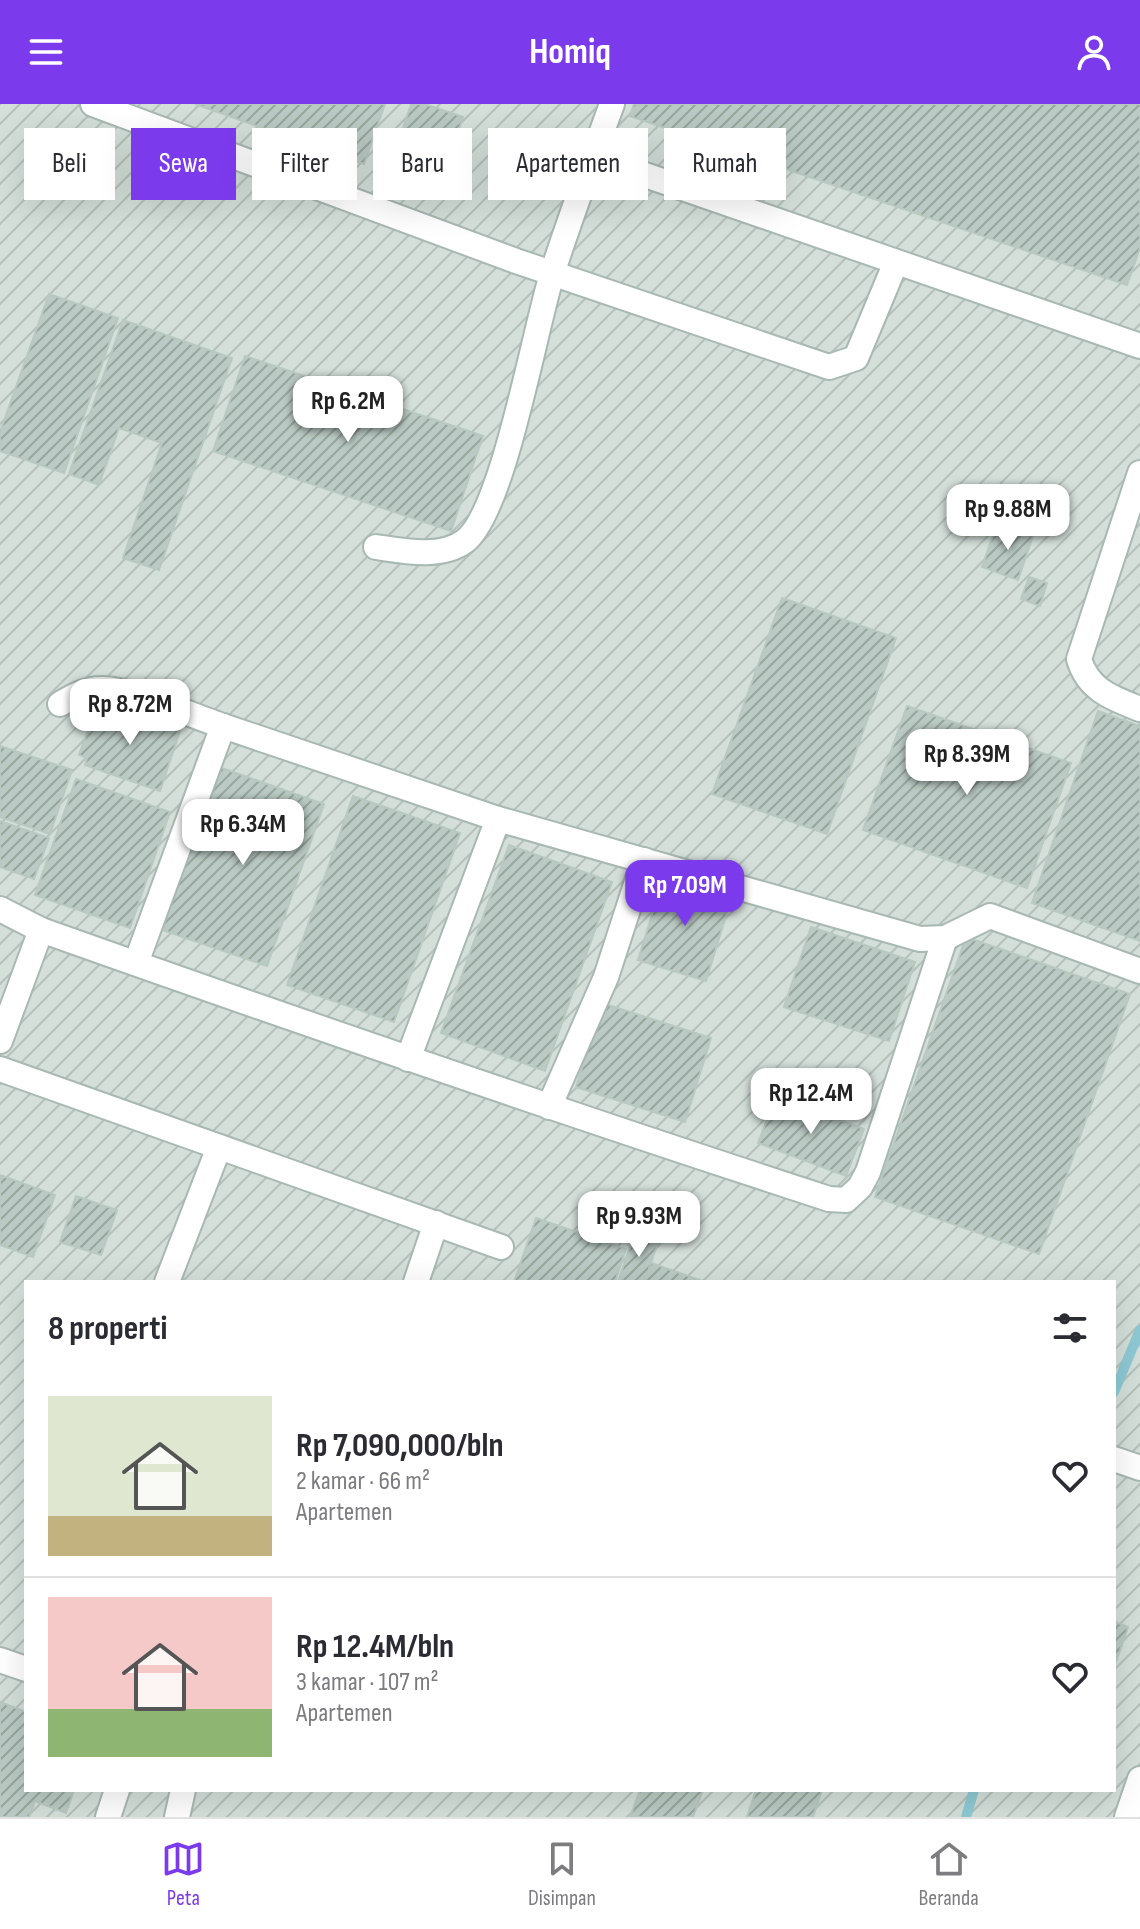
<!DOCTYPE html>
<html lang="id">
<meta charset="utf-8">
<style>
body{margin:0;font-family:"Sofia Sans Condensed",sans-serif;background:#f7f7f7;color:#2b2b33;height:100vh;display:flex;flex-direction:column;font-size:30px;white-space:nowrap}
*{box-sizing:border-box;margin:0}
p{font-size:26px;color:#7c7c81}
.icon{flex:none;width:44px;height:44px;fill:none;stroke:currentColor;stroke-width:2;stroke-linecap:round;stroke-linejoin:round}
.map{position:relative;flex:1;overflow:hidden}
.side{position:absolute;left:24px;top:1176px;width:1092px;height:512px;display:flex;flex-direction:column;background:#fff;border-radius:0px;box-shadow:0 8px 32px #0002}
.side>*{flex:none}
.banner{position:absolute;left:24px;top:24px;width:1092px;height:72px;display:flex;gap:16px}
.price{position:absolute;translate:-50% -68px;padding:0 18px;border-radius:16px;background:#fff;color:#222;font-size:26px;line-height:52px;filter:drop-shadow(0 2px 4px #0008)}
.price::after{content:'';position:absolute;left:50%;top:48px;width:24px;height:18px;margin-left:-12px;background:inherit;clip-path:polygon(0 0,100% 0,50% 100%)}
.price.active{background:#7c3aed;color:#fff}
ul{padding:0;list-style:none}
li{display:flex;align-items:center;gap:24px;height:200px;padding:0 24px}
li+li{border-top:2px solid #e1e1e2}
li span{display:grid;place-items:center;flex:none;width:224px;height:160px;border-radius:0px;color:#555}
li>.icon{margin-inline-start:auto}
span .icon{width:96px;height:96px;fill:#fffc;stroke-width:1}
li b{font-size:34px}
h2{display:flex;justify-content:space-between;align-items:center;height:96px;padding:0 24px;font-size:34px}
.pill{padding:0 28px;border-radius:0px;background:#fff;box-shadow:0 8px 32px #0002;font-size:28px;line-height:72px}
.pill.active{background:#7c3aed;color:#fff}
header{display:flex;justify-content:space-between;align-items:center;height:104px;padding:0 24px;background:#7c3aed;color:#fff;font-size:36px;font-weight:700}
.tabs{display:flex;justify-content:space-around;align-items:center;height:112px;border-top:2px solid #e1e1e2;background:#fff;font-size:22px;color:#7c7c81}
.tabs a{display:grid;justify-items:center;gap:4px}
.tabs .active{color:#7c3aed}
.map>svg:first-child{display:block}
.industrial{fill:url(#industrial-furrows);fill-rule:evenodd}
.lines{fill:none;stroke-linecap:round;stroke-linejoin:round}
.stream{stroke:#8ec9d4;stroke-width:10}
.building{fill:url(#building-hatch);stroke:#b8c9c2;stroke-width:2}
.minor-casing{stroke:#a8b8b2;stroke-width:28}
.minor{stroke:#fff;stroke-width:24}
</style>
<header><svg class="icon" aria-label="menu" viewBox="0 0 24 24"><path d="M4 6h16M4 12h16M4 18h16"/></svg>Homiq<svg class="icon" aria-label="person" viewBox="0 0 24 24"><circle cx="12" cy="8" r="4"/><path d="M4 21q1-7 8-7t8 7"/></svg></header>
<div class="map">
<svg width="1140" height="1713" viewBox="0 0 1140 1713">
<defs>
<pattern id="industrial-furrows" width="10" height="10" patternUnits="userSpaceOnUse" patternTransform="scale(2)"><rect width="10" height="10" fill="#d4dfda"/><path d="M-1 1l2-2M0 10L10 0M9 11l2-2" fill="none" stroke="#b6c1bc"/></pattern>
<pattern id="building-hatch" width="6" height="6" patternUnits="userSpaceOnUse" patternTransform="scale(2)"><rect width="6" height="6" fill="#bbcac4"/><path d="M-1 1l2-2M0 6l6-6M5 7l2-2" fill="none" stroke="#98a6a0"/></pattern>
</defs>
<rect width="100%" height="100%" fill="#e6efeb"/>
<path class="industrial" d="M 0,0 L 1140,0 L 1140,1713 L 0,1713 ZM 26,1178 L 1114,1178 L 1114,1686 L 26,1686 Z"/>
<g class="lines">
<g class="stream">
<polyline points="1114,1288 1140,1226"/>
<polyline points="966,1713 974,1686"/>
</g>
</g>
<g class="building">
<polygon points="195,0 385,0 364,60"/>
<polygon points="411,0 425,0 463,13 443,74 392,58"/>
<polygon points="634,0 1140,0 1140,144 1127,181 630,12"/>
<polygon points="49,190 118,214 64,369 0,347 0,328"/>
<polygon points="123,216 232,254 159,466 123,454 162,339 119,324 99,381 69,370"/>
<polygon points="245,252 483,332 451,427 213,347"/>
<polygon points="997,420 1033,432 1018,476 982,463"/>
<polygon points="1029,473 1047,479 1040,502 1021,495"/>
<polygon points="782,494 896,534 827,730 712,690"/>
<polygon points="106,601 180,627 160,687 85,661 87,654 79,651 95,607 103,610"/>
<polygon points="907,602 1071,659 1027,784 863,726"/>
<polygon points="1098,607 1140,622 1140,837 1032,799"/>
<polygon points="0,642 72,666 50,730 0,713"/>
<polygon points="219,663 324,700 267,862 162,826"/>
<polygon points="76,675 170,708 130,824 35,791"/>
<polygon points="353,692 460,729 394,918 287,881"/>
<polygon points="0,717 49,734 34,775 0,763"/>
<polygon points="509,741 612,778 545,967 441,929"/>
<polygon points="664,772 732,792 706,877 638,856"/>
<polygon points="811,823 915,858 889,937 784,903"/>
<polygon points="966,833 1130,890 1039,1150 875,1093"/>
<polygon points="602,899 711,934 685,1018 576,983"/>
<polygon points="776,992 864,1025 846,1072 758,1039"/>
<polygon points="0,1071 55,1091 33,1153 0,1141"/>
<polygon points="76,1092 117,1106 101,1151 60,1138"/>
<polygon points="536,1114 626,1145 615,1178 514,1178"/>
<polygon points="635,1128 659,1136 651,1159 645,1178 618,1178"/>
<polygon points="651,1159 705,1178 645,1178"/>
<polygon points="1114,1517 1128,1523 1114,1564"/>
<polygon points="0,1598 26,1608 26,1686 74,1686 66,1709 35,1697 29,1713 0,1713"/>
<polygon points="640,1686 703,1686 693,1713 630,1713"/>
<polygon points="756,1686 822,1686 813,1713 747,1713"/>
</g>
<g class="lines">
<g class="minor-casing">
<g id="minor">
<polyline points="93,0 516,157 829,263 856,254 896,158"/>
<polyline points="593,53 1140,242"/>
<path d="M 1140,369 L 1079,555 C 1088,586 1112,594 1140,605"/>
<path d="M 376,443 C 403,447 441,455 465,437 C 504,407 535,222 553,167 C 571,111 592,55 612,0"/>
<path d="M 60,600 C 72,593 85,585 101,585 C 131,584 192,612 223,622 L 136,859"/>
<polyline points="223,622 498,715 408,955"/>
<polyline points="498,715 920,835 945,834 990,812 1140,867"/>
<path d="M 0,805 L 41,826 C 303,919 565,1009 829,1095 L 846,1096 L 860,1083 L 868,1068 L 945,834"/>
<polyline points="0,937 41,826"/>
<polyline points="0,965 501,1143"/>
<polyline points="549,1003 606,873 644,756"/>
<polyline points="167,1178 219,1043"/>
<polyline points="416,1178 436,1119"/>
<polyline points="1114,1355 1140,1364"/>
<polyline points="0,1556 26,1565"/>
<polyline points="108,1713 117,1686"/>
<polyline points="177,1713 183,1686"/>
<polyline points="1127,1713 1140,1675"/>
</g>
</g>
<use href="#minor" class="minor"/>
</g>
</svg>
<b class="price" style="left:348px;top:340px">Rp 6.2M</b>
<b class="price" style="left:1008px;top:448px">Rp 9.88M</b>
<b class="price" style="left:130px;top:643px">Rp 8.72M</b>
<b class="price" style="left:967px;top:693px">Rp 8.39M</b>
<b class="price" style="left:243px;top:763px">Rp 6.34M</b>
<b class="price active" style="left:685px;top:824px">Rp 7.09M</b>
<b class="price" style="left:811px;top:1032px">Rp 12.4M</b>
<b class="price" style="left:639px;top:1155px">Rp 9.93M</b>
<div class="banner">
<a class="pill">Beli</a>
<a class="pill active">Sewa</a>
<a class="pill">Filter</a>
<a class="pill">Baru</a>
<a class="pill">Apartemen</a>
<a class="pill">Rumah</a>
</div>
<section class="side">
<h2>8 properti<svg class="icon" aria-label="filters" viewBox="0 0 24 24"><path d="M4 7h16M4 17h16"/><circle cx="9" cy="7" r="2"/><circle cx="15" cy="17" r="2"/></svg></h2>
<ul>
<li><span style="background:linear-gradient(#dfe7d0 75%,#c2b280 0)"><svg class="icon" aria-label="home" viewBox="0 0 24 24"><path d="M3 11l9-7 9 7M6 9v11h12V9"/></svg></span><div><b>Rp 7,090,000/bln</b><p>2 kamar · 66 m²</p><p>Apartemen</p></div><svg class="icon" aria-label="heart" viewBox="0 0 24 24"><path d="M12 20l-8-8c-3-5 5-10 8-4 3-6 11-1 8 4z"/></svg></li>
<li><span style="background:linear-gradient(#f6c9c9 70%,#8fb573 0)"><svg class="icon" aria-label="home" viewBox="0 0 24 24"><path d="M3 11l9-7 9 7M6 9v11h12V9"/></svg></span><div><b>Rp 12.4M/bln</b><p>3 kamar · 107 m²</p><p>Apartemen</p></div><svg class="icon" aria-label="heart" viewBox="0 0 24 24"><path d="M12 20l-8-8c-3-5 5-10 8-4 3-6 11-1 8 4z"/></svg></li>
</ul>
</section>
</div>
<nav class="tabs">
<a class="active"><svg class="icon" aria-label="map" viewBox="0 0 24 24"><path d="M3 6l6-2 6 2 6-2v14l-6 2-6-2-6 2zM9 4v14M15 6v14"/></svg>Peta</a>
<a><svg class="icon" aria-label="saved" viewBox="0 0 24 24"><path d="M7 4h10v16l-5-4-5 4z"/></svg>Disimpan</a>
<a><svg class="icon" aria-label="home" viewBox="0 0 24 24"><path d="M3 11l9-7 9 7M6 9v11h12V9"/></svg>Beranda</a>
</nav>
